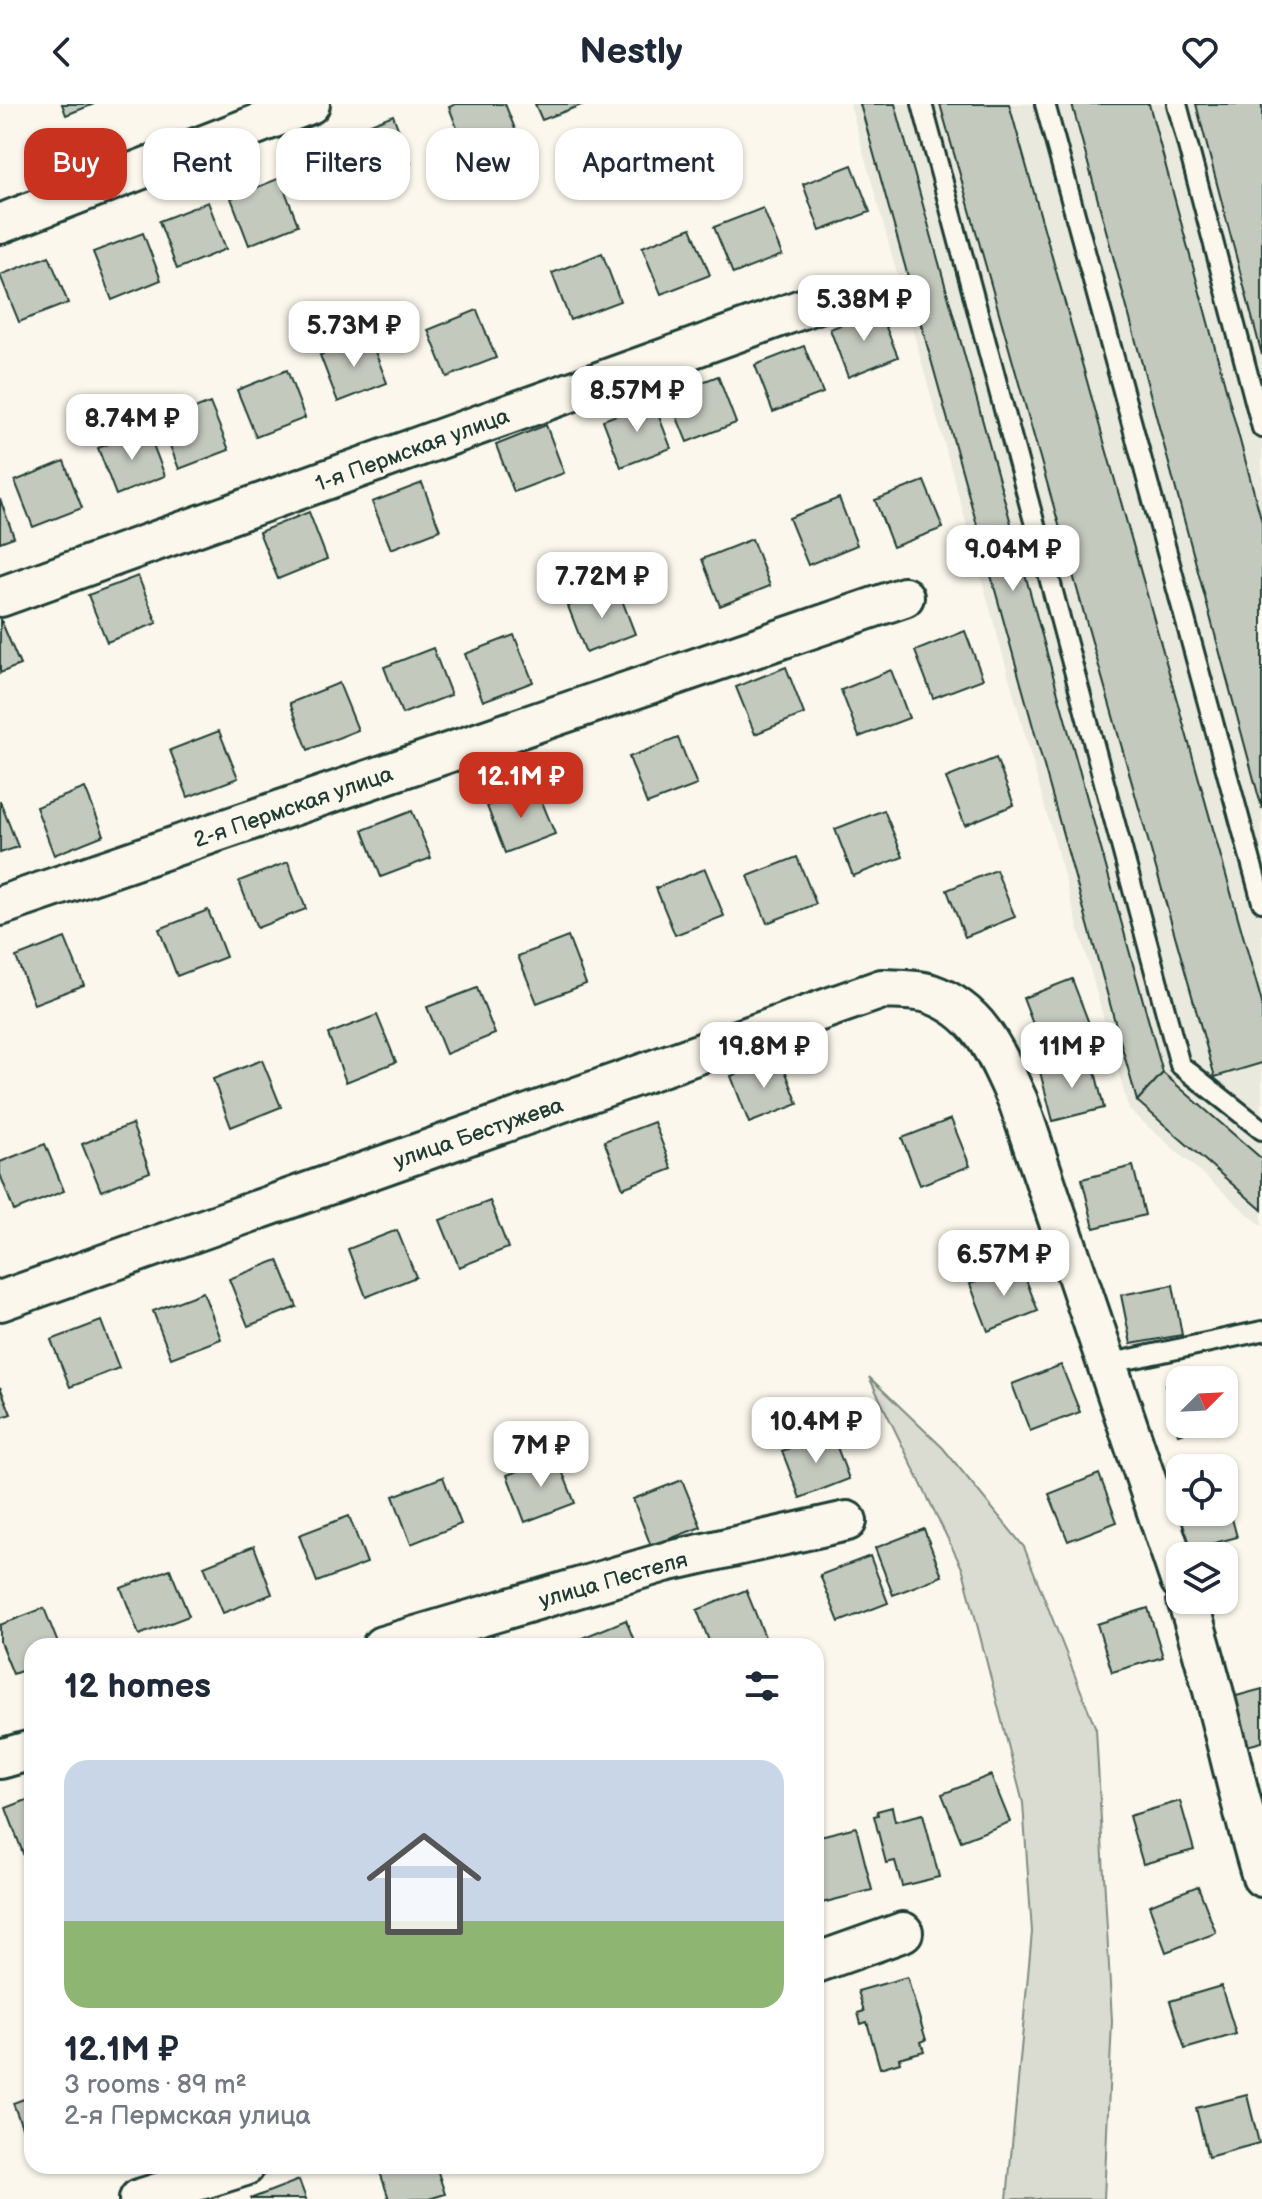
<!DOCTYPE html>
<meta charset="utf-8">
<style>
body{margin:0;font-family:"Balsamiq Sans",sans-serif;background:#f6f6f7;color:#1f2937;height:100vh;display:flex;flex-direction:column;font-size:30px;white-space:nowrap}
*{box-sizing:border-box;margin:0}
p{font-size:26px;color:#747a83}
.icon{flex:none;width:44px;height:44px;fill:none;stroke:currentColor;stroke-width:2;stroke-linecap:round;stroke-linejoin:round}
.map{position:relative;flex:1;overflow:hidden}
.drawer{position:absolute;left:24px;top:1534px;width:800px;height:536px;display:flex;flex-direction:column;background:#fff;border-radius:24px;box-shadow:0 2px 6px #0004}
.drawer>*{flex:none}
.banner{position:absolute;left:24px;top:24px;width:800px;height:72px;display:flex;gap:16px}
.needle{width:52px;rotate:66deg}
.fabs{position:absolute;left:1166px;top:1262px;display:grid;gap:16px}
.fabs a{display:grid;place-items:center;width:72px;height:72px;border-radius:16px;background:#fff;box-shadow:0 2px 6px #0004;font-size:40px}
.price{position:absolute;translate:-50% -68px;padding:0 18px;border-radius:16px;background:#fff;color:#222;font-size:26px;line-height:52px;filter:drop-shadow(0 2px 4px #0008)}
.price::after{content:'';position:absolute;left:50%;top:48px;width:24px;height:18px;margin-left:-12px;background:inherit;clip-path:polygon(0 0,100% 0,50% 100%)}
.price.current{background:#c8321e;color:#fff}
ul{padding:0;list-style:none}
li{display:grid;align-content:center;gap:16px;height:424px;padding:0 40px}
li+li{border-top:2px solid #e0e1e3}
li span{display:grid;place-items:center;height:248px;border-radius:24px;color:#555}
li>.icon{margin-inline-start:auto}
span .icon{width:144px;height:144px;fill:#fffc;stroke-width:1}
li b{font-size:34px}
h2{display:flex;justify-content:space-between;align-items:center;height:96px;padding:0 40px;font-size:34px}
.tag{padding:0 28px;border-radius:24px;background:#fff;box-shadow:0 2px 6px #0004;font-size:28px;line-height:72px}
.tag.current{background:#c8321e;color:#fff}
header{display:flex;justify-content:space-between;align-items:center;height:104px;padding:0 40px;background:#fff;font-size:36px;font-weight:700}
.map>svg:first-child{display:block}
.built{fill:#eae9de}
.green{fill:#dbdcd1;stroke:#7d8c82;stroke-width:2}
.building{fill:#c4c9be;stroke:#1f3d34;stroke-width:2}
.lines{fill:none;stroke-linecap:round;stroke-linejoin:round}
.service-casing{stroke:#1f3d34;stroke-width:24}
.minor-casing{stroke:#1f3d34;stroke-width:44}
.service{stroke:#fbf7ec;stroke-width:18}
.minor{stroke:#fbf7ec;stroke-width:38}
.labels{text-anchor:middle;stroke-width:7;stroke-linejoin:round;paint-order:stroke}
.street-label{font-size:22px;fill:#1f3d34;stroke:#fbf7ec}
</style>
<header><svg class="icon" aria-label="back" viewBox="0 0 24 24"><path d="M15 5l-7 7 7 7"/></svg>Nestly<svg class="icon" aria-label="heart" viewBox="0 0 24 24"><path d="M12 20l-8-8c-3-5 5-10 8-4 3-6 11-1 8 4z"/></svg></header>
<div class="map">
<svg width="1262" height="2095" viewBox="0 0 1262 2095">
<rect width="100%" height="100%" fill="#fbf7ec"/>
<filter id="ink" filterUnits="userSpaceOnUse"><feTurbulence type="fractalNoise" baseFrequency=".0125" numOctaves="2"/><feDisplacementMap in="SourceGraphic" scale="16" xChannelSelector="R" yChannelSelector="G"/><feConvolveMatrix kernelMatrix="1 2 1 2 8 2 1 2 1" color-interpolation-filters="sRGB"/></filter>
<g filter="url(#ink)">
<polygon class="built" points="850,0 1262,0 1262,1122 1129,1006"/>
<polygon class="green" points="869,1273 943,1344 1024,1443 1096,1625 1112,1917 1104,2095 1007,2095 1032,1828 1023,1699 963,1466"/>
<g class="building">
<polygon points="62,0 94,0 66,11"/>
<polygon points="456,0 505,0 517,30 467,50 449,3"/>
<polygon points="535,0 584,0 542,16"/>
<polygon points="860,0 895,0 1163,969 1137,997"/>
<polygon points="940,0 1009,0 1262,899 1262,959 1215,973"/>
<polygon points="1072,0 1149,0 1262,418 1262,705"/>
<polygon points="1196,0 1262,0 1262,251"/>
<polygon points="393,11 411,59 362,78 343,31"/>
<polygon points="852,61 870,108 820,127 803,80"/>
<polygon points="280,74 298,121 249,141 231,94"/>
<polygon points="208,98 226,145 177,165 159,117"/>
<polygon points="763,104 782,151 733,170 714,123"/>
<polygon points="691,124 710,171 661,190 642,143"/>
<polygon points="143,129 161,176 112,196 93,148"/>
<polygon points="602,149 620,197 570,216 552,169"/>
<polygon points="49,152 68,199 19,218 0,171"/>
<polygon points="477,206 496,254 447,273 428,226"/>
<polygon points="879,206 898,253 848,273 830,225"/>
<polygon points="369,232 387,279 338,298 320,251"/>
<polygon points="804,242 823,289 773,308 755,261"/>
<polygon points="287,266 305,314 256,333 237,286"/>
<polygon points="718,272 736,319 687,338 668,291"/>
<polygon points="653,297 671,344 621,363 603,316"/>
<polygon points="210,299 229,346 179,365 161,318"/>
<polygon points="546,321 564,369 514,388 496,341"/>
<polygon points="147,325 165,372 116,391 98,344"/>
<polygon points="64,357 82,404 33,423 15,377"/>
<polygon points="924,377 943,424 893,443 875,396"/>
<polygon points="422,379 440,426 391,445 372,398"/>
<polygon points="839,394 857,441 808,461 789,414"/>
<polygon points="0,395 14,433 0,438"/>
<polygon points="309,408 327,455 278,475 259,428"/>
<polygon points="752,435 770,482 720,502 702,455"/>
<polygon points="138,472 157,519 107,538 88,491"/>
<polygon points="617,483 635,530 586,549 568,502"/>
<polygon points="0,514 20,561 0,569"/>
<polygon points="965,527 983,575 933,594 915,547"/>
<polygon points="514,531 533,578 483,597 465,550"/>
<polygon points="433,544 451,591 402,610 384,563"/>
<polygon points="786,563 804,610 755,630 736,583"/>
<polygon points="891,566 909,614 859,633 841,586"/>
<polygon points="339,579 358,626 308,646 290,599"/>
<polygon points="219,627 238,674 188,693 170,646"/>
<polygon points="678,634 697,681 647,700 629,653"/>
<polygon points="996,654 1014,701 965,721 946,674"/>
<polygon points="536,683 555,730 505,749 487,702"/>
<polygon points="85,684 104,731 54,751 36,703"/>
<polygon points="0,697 18,743 0,749"/>
<polygon points="884,706 903,753 853,772 835,725"/>
<polygon points="412,707 431,754 381,773 363,726"/>
<polygon points="797,753 816,800 767,819 748,772"/>
<polygon points="288,758 306,805 257,824 239,777"/>
<polygon points="705,765 724,812 675,831 656,784"/>
<polygon points="996,766 1015,813 965,833 947,786"/>
<polygon points="208,806 226,853 177,872 159,825"/>
<polygon points="568,833 586,880 537,899 518,852"/>
<polygon points="65,834 84,881 34,900 16,853"/>
<polygon points="1072,875 1090,922 1041,941 1023,894"/>
<polygon points="477,884 495,930 446,950 427,903"/>
<polygon points="377,911 396,958 346,978 328,930"/>
<polygon points="780,953 798,1000 749,1019 731,972"/>
<polygon points="1092,955 1104,1004 1053,1017 1040,968"/>
<polygon points="262,956 281,1003 231,1023 213,975"/>
<polygon points="1163,969 1262,1055 1262,1106 1137,997"/>
<polygon points="951,1015 970,1062 920,1081 902,1034"/>
<polygon points="654,1018 672,1065 623,1084 604,1037"/>
<polygon points="132,1020 150,1068 101,1087 82,1040"/>
<polygon points="45,1040 64,1087 14,1107 0,1070 0,1058"/>
<polygon points="1133,1062 1145,1111 1094,1124 1082,1075"/>
<polygon points="490,1097 508,1144 459,1163 440,1116"/>
<polygon points="397,1126 416,1173 366,1193 348,1145"/>
<polygon points="278,1156 297,1203 248,1222 229,1175"/>
<polygon points="1020,1160 1038,1207 988,1227 970,1180"/>
<polygon points="1173,1181 1182,1231 1131,1240 1121,1191"/>
<polygon points="203,1188 221,1235 171,1254 153,1207"/>
<polygon points="101,1217 119,1264 70,1283 51,1236"/>
<polygon points="1061,1261 1080,1308 1030,1327 1012,1280"/>
<polygon points="1215,1267 1218,1276 1184,1276"/>
<polygon points="1180,1277 1180,1320 1214,1320 1178,1330 1165,1281"/>
<polygon points="0,1283 11,1310 0,1314"/>
<polygon points="831,1327 849,1375 800,1394 782,1347"/>
<polygon points="556,1352 575,1399 525,1418 507,1371"/>
<polygon points="1099,1370 1117,1418 1068,1437 1049,1390"/>
<polygon points="443,1373 461,1420 411,1440 393,1392"/>
<polygon points="682,1376 701,1423 651,1442 633,1395"/>
<polygon points="1224,1385 1237,1433 1185,1447 1172,1398 1180,1396 1180,1408 1224,1408"/>
<polygon points="349,1412 367,1459 317,1478 299,1431"/>
<polygon points="924,1425 942,1472 893,1491 875,1444"/>
<polygon points="254,1442 272,1490 223,1509 204,1462"/>
<polygon points="870,1452 888,1499 839,1518 820,1471"/>
<polygon points="170,1465 189,1512 139,1531 121,1484"/>
<polygon points="746,1486 765,1533 742,1542 711,1542 697,1506"/>
<polygon points="44,1504 59,1542 32,1542 32,1563 13,1570 0,1538 0,1521"/>
<polygon points="1148,1504 1163,1553 1112,1568 1097,1520"/>
<polygon points="626,1516 636,1542 579,1542 577,1536"/>
<polygon points="1262,1585 1262,1638 1243,1643 1229,1594"/>
<polygon points="991,1671 1010,1718 961,1737 942,1690"/>
<polygon points="32,1694 32,1749 24,1752 6,1704"/>
<polygon points="1180,1697 1194,1746 1143,1760 1129,1712"/>
<polygon points="892,1703 895,1717 923,1710 939,1773 902,1782 895,1757 886,1759 874,1712 878,1711 877,1707"/>
<polygon points="856,1723 872,1786 822,1799 816,1779 816,1733"/>
<polygon points="1198,1782 1216,1829 1166,1848 1149,1801"/>
<polygon points="907,1873 926,1936 921,1938 924,1947 899,1954 900,1958 880,1964 867,1918 861,1920 858,1909 864,1907 858,1887"/>
<polygon points="1221,1882 1236,1930 1185,1945 1170,1897"/>
<polygon points="1247,1991 1259,2039 1208,2053 1196,2004"/>
<polygon points="32,1992 32,2046 31,2047 13,1999"/>
<polygon points="378,2062 436,2062 445,2090 429,2095 389,2095"/>
<polygon points="299,2076 306,2095 250,2095"/>
</g>
<g class="lines">
<g class="service-casing">
<g id="service">
<polyline points="922,0 1180,961 1262,1026"/>
<polyline points="1045,0 1262,798"/>
<polyline points="1177,0 1262,324"/>
<polyline points="1107,1260 1262,1227"/>
</g>
</g>
<g class="minor-casing">
<g id="minor">
<polyline points="0,120 310,0"/>
<polyline points="0,493 824,197"/>
<polyline points="0,802 904,493"/>
<path d="M 0,1197 L 882,885 C 897,886 917,885 931,890 C 982,908 997,952 1018,997 L 1180,1476"/>
<path d="M 1187,1496 C 1217,1587 1234,1681 1262,1773"/>
<polyline points="382,1542 665,1458 847,1417"/>
<polyline points="0,1655 32,1646"/>
<polyline points="816,1859 903,1828"/>
<polyline points="139,2095 245,2062"/>
</g>
</g>
<use href="#service" class="service"/>
<use href="#minor" class="minor"/>
</g>
</g>
<g class="labels">
<g class="street-label">
<text transform="translate(412 345) rotate(-20)" y="8">1-я Пермская улица</text>
<text transform="translate(293 702) rotate(-19)" y="8">2-я Пермская улица</text>
<text transform="translate(478 1028) rotate(-19)" y="8">улица Бестужева</text>
<text transform="translate(613 1475) rotate(-16)" y="8">улица Пестеля</text>
</g>
</g>
</svg>
<div class="fabs">
<a><svg class="needle" viewBox="-14 -14 28 28"><path d="M0-13l5 13h-10z" fill="#e53935"/><path d="M0 13l5-13h-10z" fill="#747a83"/></svg></a>
<a><svg class="icon" aria-label="locate" viewBox="0 0 24 24"><circle cx="12" cy="12" r="6"/><path d="M12 2v4M12 18v4M2 12h4M18 12h4"/></svg></a>
<a><svg class="icon" aria-label="layers" viewBox="0 0 24 24"><path d="M12 4l9 5-9 5-9-5zM3 14l9 5 9-5"/></svg></a>
</div>
<b class="price" style="left:864px;top:239px">5.38M ₽</b>
<b class="price" style="left:354px;top:265px">5.73M ₽</b>
<b class="price" style="left:637px;top:330px">8.57M ₽</b>
<b class="price" style="left:132px;top:358px">8.74M ₽</b>
<b class="price" style="left:1013px;top:489px">9.04M ₽</b>
<b class="price" style="left:602px;top:516px">7.72M ₽</b>
<b class="price current" style="left:521px;top:716px">12.1M ₽</b>
<b class="price" style="left:764px;top:986px">19.8M ₽</b>
<b class="price" style="left:1072px;top:986px">11M ₽</b>
<b class="price" style="left:1004px;top:1194px">6.57M ₽</b>
<b class="price" style="left:816px;top:1361px">10.4M ₽</b>
<b class="price" style="left:541px;top:1385px">7M ₽</b>
<div class="banner">
<a class="tag current">Buy</a>
<a class="tag">Rent</a>
<a class="tag">Filters</a>
<a class="tag">New</a>
<a class="tag">Apartment</a>
</div>
<section class="drawer">
<h2>12 homes<svg class="icon" aria-label="filters" viewBox="0 0 24 24"><path d="M4 7h16M4 17h16"/><circle cx="9" cy="7" r="2"/><circle cx="15" cy="17" r="2"/></svg></h2>
<ul>
<li><span style="background:linear-gradient(#c9d6e8 65%,#8fb573 0)"><svg class="icon" aria-label="home" viewBox="0 0 24 24"><path d="M3 11l9-7 9 7M6 9v11h12V9"/></svg></span><div><b>12.1M ₽</b><p>3 rooms · 89 m²</p><p>2-я Пермская улица</p></div></li>
</ul>
</section>
</div>
